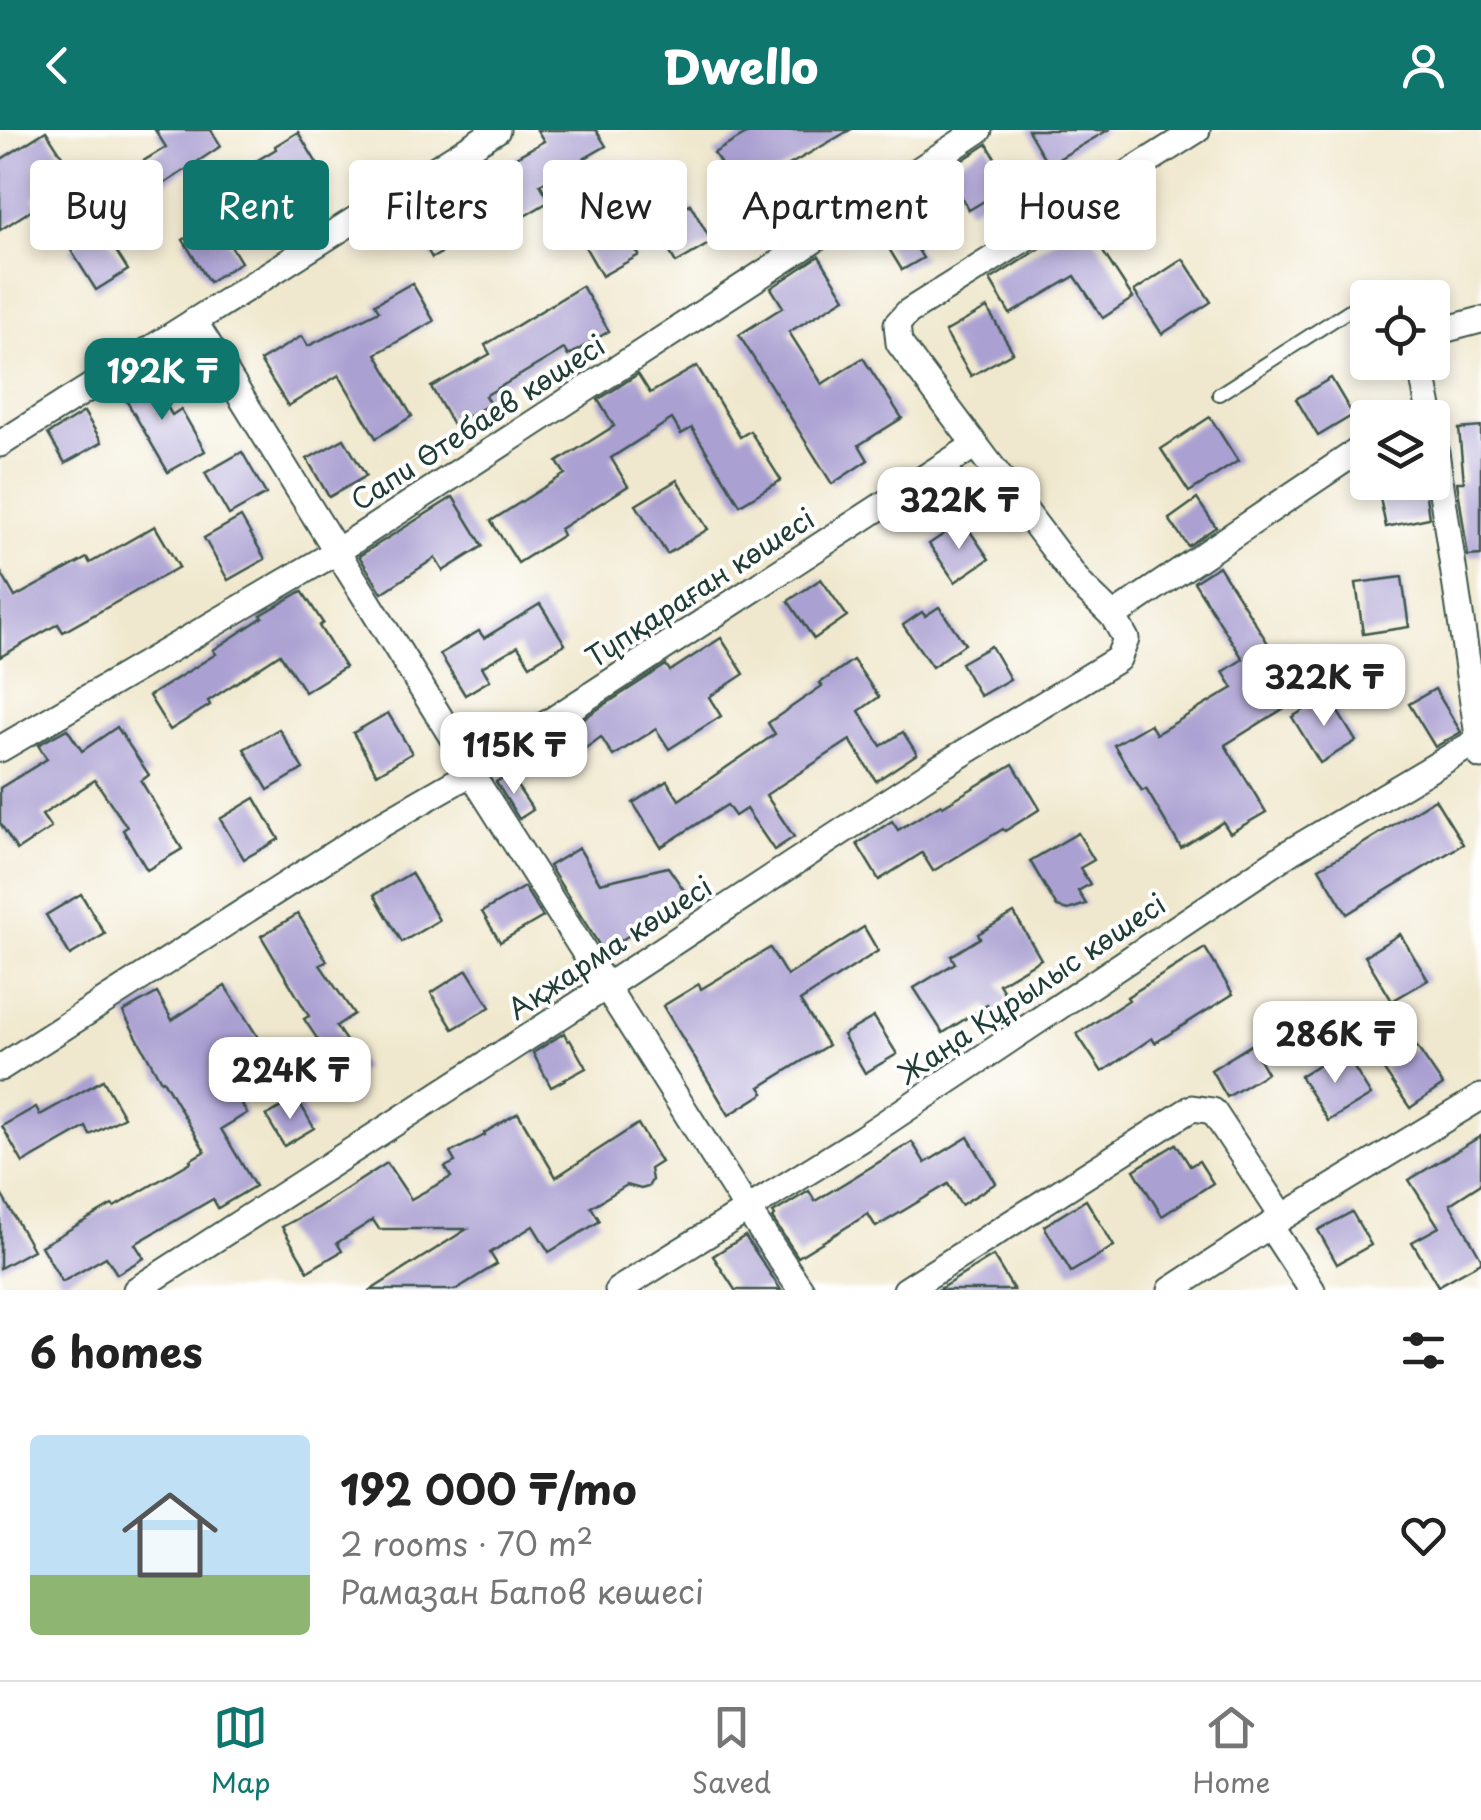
<!DOCTYPE html>
<meta charset="utf-8">
<style>
body{margin:0;font-family:"Playpen Sans",sans-serif;background:#f6f6f6;color:#222;height:100vh;display:flex;flex-direction:column;font-size:38px;white-space:nowrap}
*{box-sizing:border-box;margin:0}
p{font-size:32px;color:#767676}
.icon{flex:none;width:55px;height:55px;fill:none;stroke:currentColor;stroke-width:2;stroke-linecap:round;stroke-linejoin:round}
.map{position:relative;height:1160px;overflow:hidden}
.sheet{display:flex;flex-direction:column;background:#fff;flex:1}
.sheet>*{flex:none}
.top-card{position:absolute;left:30px;top:30px;width:1422px;height:90px;display:flex;gap:20px}
.tools{position:absolute;left:1350px;top:150px;display:grid;gap:20px}
.tools a{display:grid;place-items:center;width:100px;height:100px;border-radius:10px;background:#fff;box-shadow:0 5px 15px #0003;font-size:50px}
.price{position:absolute;translate:-50% -85px;padding:0 22px;border-radius:20px;background:#fff;color:#222;font-size:32px;line-height:65px;filter:drop-shadow(0 2px 5px #0008)}
.price::after{content:'';position:absolute;left:50%;top:60px;width:30px;height:22px;margin-left:-15px;background:inherit;clip-path:polygon(0 0,100% 0,50% 100%)}
.price.current{background:#0f766e;color:#fff}
ul{padding:0;list-style:none}
li{display:flex;align-items:center;gap:30px;height:250px;padding:0 30px}
li+li{border-top:2px solid #e0e0e0}
li span{display:grid;place-items:center;flex:none;width:280px;height:200px;border-radius:10px;color:#555}
li>.icon{margin-inline-start:auto}
span .icon{width:120px;height:120px;fill:#fffc;stroke-width:1}
li b{font-size:42px}
h2{display:flex;justify-content:space-between;align-items:center;height:120px;padding:0 30px;font-size:42px}
.tag{padding:0 35px;border-radius:10px;background:#fff;box-shadow:0 5px 15px #0003;font-size:35px;line-height:90px}
.tag.current{background:#0f766e;color:#fff}
header{display:flex;justify-content:space-between;align-items:center;height:130px;padding:0 30px;background:#0f766e;color:#fff;font-size:45px;font-weight:800}
.tab-bar{display:flex;justify-content:space-around;align-items:center;height:140px;border-top:2px solid #e0e0e0;background:#fff;font-size:28px;color:#767676}
.tab-bar a{display:grid;justify-items:center;gap:5px}
.tab-bar .current{color:#0f766e}
.map>svg:first-child{display:block}
.building{fill:#aaa0d2}
.lines{fill:none;stroke-linecap:round;stroke-linejoin:round}
.lane-casing{stroke:#3e574b;stroke-width:16}
.street-casing{stroke:#3e574b;stroke-width:29}
.lane{stroke:#fff;stroke-width:12}
.street{stroke:#fff;stroke-width:25}
.labels{text-anchor:middle;stroke-width:8;stroke-linejoin:round;paint-order:stroke}
.street-label{font-size:28px;fill:#1f3d34;stroke:#fff}
</style>
<header><svg class="icon" aria-label="back" viewBox="0 0 24 24"><path d="M15 5l-7 7 7 7"/></svg>Dwello<svg class="icon" aria-label="person" viewBox="0 0 24 24"><circle cx="12" cy="8" r="4"/><path d="M4 21q1-7 8-7t8 7"/></svg></header>
<div class="map">
<svg width="1481" height="1160" viewBox="0 0 1481 1160">
<rect width="100%" height="100%" fill="#fff"/>
<filter id="ink" filterUnits="userSpaceOnUse"><feTurbulence type="fractalNoise" baseFrequency=".01" numOctaves="2"/><feDisplacementMap in="SourceGraphic" scale="20" xChannelSelector="R" yChannelSelector="G"/><feConvolveMatrix kernelMatrix="1 2 1 2 8 2 1 2 1" color-interpolation-filters="sRGB"/></filter>
<filter id="wash" filterUnits="userSpaceOnUse"><feTurbulence type="fractalNoise" baseFrequency=".0048" numOctaves="4" result="noise"/><feDisplacementMap in="SourceGraphic" scale="40" xChannelSelector="R" yChannelSelector="G"/><feGaussianBlur stdDeviation="2.25" result="paint"/><feColorMatrix in="noise" values="0 0 0 0 0 0 0 0 0 0 0 0 0 0 0 0 0 1.4 0 .05"/><feComposite in="paint" operator="in"/></filter>
<g filter="url(#wash)">
<rect width="100%" height="100%" fill="#f0e8ce"/>
<g id="blocks">
<g class="building">
<polygon points="155,0 211,0 221,16 152,62 162,77 122,102 96,60 166,17"/>
<polygon points="537,0 596,0 606,16 540,54 550,71 514,92 486,44 544,11"/>
<polygon points="753,0 850,0 775,43 779,50 743,72 714,23"/>
<polygon points="1028,0 1108,0 1048,35"/>
<polygon points="46,1 73,43 33,68 38,76 0,100 0,30"/>
<polygon points="298,2 324,45 295,63 303,76 271,95 238,42 276,19 275,16"/>
<polygon points="987,14 1011,55 969,80 946,41"/>
<polygon points="912,64 936,103 915,115 923,128 902,140 872,91"/>
<polygon points="441,72 463,111 432,128 410,89"/>
<polygon points="690,74 712,112 676,133 654,95"/>
<polygon points="617,88 639,125 602,146 580,108"/>
<polygon points="215,90 241,132 209,152 183,110"/>
<polygon points="1083,91 1133,168 1103,188 1075,146 1010,184 990,150"/>
<polygon points="102,99 128,140 96,160 70,119"/>
<polygon points="819,126 845,168 789,202 822,254 863,228 902,288 859,315 868,330 832,354 739,205 783,177 771,158"/>
<polygon points="1183,129 1211,172 1162,204 1134,161"/>
<polygon points="412,153 434,191 376,224 412,286 376,308 339,245 288,276 260,231 302,206 308,216 379,181 375,174"/>
<polygon points="582,156 609,201 568,226 564,219 485,266 490,274 453,295 431,257 490,224 485,215"/>
<polygon points="987,178 1013,222 971,246 945,202"/>
<polygon points="697,236 740,307 750,301 781,350 740,375 692,298 681,304 672,289 611,328 628,356 560,399 563,405 518,433 491,391 565,344 557,332 614,296 598,270 638,244 650,263"/>
<polygon points="146,241 172,285 181,279 205,321 168,342 119,258"/>
<polygon points="1331,248 1353,285 1318,306 1296,269"/>
<polygon points="84,282 102,312 65,333 48,304"/>
<polygon points="1210,287 1238,331 1189,362 1161,319"/>
<polygon points="1481,297 1481,425 1468,426 1457,352 1464,352 1459,299"/>
<polygon points="344,309 366,346 329,367 307,329"/>
<polygon points="242,322 266,364 229,385 205,343"/>
<polygon points="677,350 708,399 667,424 636,375"/>
<polygon points="1397,352 1424,352 1429,388 1386,397 1379,363 1399,359"/>
<polygon points="453,367 483,416 443,441 435,428 382,463 359,426"/>
<polygon points="1197,369 1216,397 1188,416 1169,389"/>
<polygon points="241,387 265,429 228,450 204,408"/>
<polygon points="963,391 989,429 955,452 929,414"/>
<polygon points="155,396 179,437 63,502 58,494 0,527 0,441 15,467 87,428 90,433"/>
<polygon points="1219,436 1302,567 1225,615 1266,682 1230,703 1223,692 1181,718 1146,659 1142,661 1114,615 1150,594 1156,604 1233,558 1223,542 1243,529 1194,452"/>
<polygon points="1402,447 1409,497 1363,504 1356,453"/>
<polygon points="821,449 847,486 814,509 788,471"/>
<polygon points="302,461 323,493 319,496 345,537 305,562 280,524 208,571 210,575 170,600 149,566 216,524 213,520 263,487 261,485"/>
<polygon points="540,474 565,514 530,535 518,516 482,537 490,550 465,565 440,524 479,501 484,508"/>
<polygon points="939,477 965,514 932,537 903,495 922,482 925,486"/>
<polygon points="721,508 744,544 709,567 721,586 669,619 656,599 613,626 601,607 571,629 555,607 666,535 670,541"/>
<polygon points="991,516 1010,549 980,566 961,533"/>
<polygon points="853,530 879,567 859,581 881,616 903,602 917,624 876,651 850,610 784,653 766,665 794,707 774,720 746,679 735,686 727,675 661,717 633,673 667,651 679,670 775,604 768,593 822,556 820,553"/>
<polygon points="1435,559 1461,602 1435,617 1409,574"/>
<polygon points="1328,566 1356,611 1320,633 1292,587"/>
<polygon points="388,583 412,623 377,644 353,603"/>
<polygon points="117,597 149,645 141,651 182,719 147,740 123,700 127,697 95,650 42,685 51,698 17,720 0,693 0,658 47,629 38,615 67,599 82,621"/>
<polygon points="279,599 303,639 268,660 244,619"/>
<polygon points="1013,634 1040,679 1005,701 1003,699 933,741 922,723 879,750 857,714 892,691 898,700 941,674 943,676"/>
<polygon points="509,644 533,680 519,689 496,652"/>
<polygon points="255,668 279,709 244,729 220,689"/>
<polygon points="1435,669 1463,714 1347,784 1319,738 1356,718"/>
<polygon points="1078,703 1094,730 1080,738 1090,754 1078,761 1086,774 1068,780 1057,777 1030,731"/>
<polygon points="579,718 600,753 668,737 690,769 671,782 670,781 603,821 549,736"/>
<polygon points="411,743 439,790 402,812 374,765"/>
<polygon points="524,757 543,787 500,812 482,782"/>
<polygon points="81,764 105,804 70,825 46,785"/>
<polygon points="1014,783 1041,829 999,854 1011,874 993,885 987,875 943,903 914,858 955,833 951,826 980,808 978,804"/>
<polygon points="298,784 327,831 320,835 354,884 336,896 364,938 345,950 304,889 309,886 261,806"/>
<polygon points="864,797 878,821 800,871 828,915 760,957 764,963 729,985 663,876 699,854 701,859 770,818 787,846"/>
<polygon points="1400,804 1428,850 1392,871 1365,826"/>
<polygon points="1205,818 1233,864 1155,913 1152,908 1102,942 1077,904 1129,870 1127,867"/>
<polygon points="467,840 490,877 453,899 431,863"/>
<polygon points="225,856 263,915 222,941 247,983 221,999 255,1056 218,1078 213,1069 135,1114 144,1128 117,1144 106,1127 62,1152 41,1116 112,1075 114,1077 191,1032 190,1030 205,1021 163,950 161,951 123,882 157,863 172,890"/>
<polygon points="874,887 897,924 865,943 843,905"/>
<polygon points="564,903 568,911 570,910 586,938 551,957 533,923"/>
<polygon points="1251,915 1267,943 1227,967 1211,940"/>
<polygon points="1417,917 1443,955 1410,978 1384,940"/>
<polygon points="1343,920 1371,965 1328,991 1300,946"/>
<polygon points="103,950 124,987 90,1005 86,997 23,1033 2,996 36,977 40,985"/>
<polygon points="297,968 314,998 284,1016 266,986"/>
<polygon points="518,983 556,1047 638,994 661,1032 650,1039 652,1050 648,1057 641,1059 627,1055 591,1077 600,1091 549,1122 533,1096 490,1123 497,1134 455,1160 371,1160 467,1099 379,1099 373,1090 337,1113 342,1121 308,1141 282,1097 317,1078 387,1033 411,1069 451,1047 445,1037 455,1032 450,1023 485,1005 484,1003"/>
<polygon points="1481,1006 1481,1054 1450,1074 1481,1128 1481,1132 1438,1156 1412,1112 1439,1097 1409,1050"/>
<polygon points="968,1007 996,1053 961,1075 948,1054 876,1097 868,1084 798,1127 772,1088 775,1086 773,1083 809,1061 815,1071 912,1012 925,1033"/>
<polygon points="1176,1014 1190,1036 1199,1031 1213,1053 1162,1086 1134,1040"/>
<polygon points="0,1062 33,1120 0,1138"/>
<polygon points="1086,1070 1114,1116 1071,1142 1044,1096"/>
<polygon points="1352,1082 1371,1115 1337,1134 1318,1100"/>
<polygon points="745,1106 781,1160 735,1160 713,1126"/>
<polygon points="993,1126 1014,1160 938,1160"/>
</g>
</g>
</g>
<g filter="url(#ink)">
<use href="#blocks" fill-opacity="0" stroke="#3e574b" stroke-width="2.5"/>
<g class="lines">
<g class="lane-casing">
<polyline id="lane" points="1219,264 1365,170 1368,171"/>
</g>
<g class="street-casing">
<g id="street">
<polyline points="194,191 452,607 471,643 747,1079 801,1160"/>
<polyline points="1432,207 1443,200 1481,190"/>
<polyline points="1420,232 1431,288"/>
<polyline points="1432,295 1481,626"/>
<polyline points="0,314 497,0"/>
<polyline points="1113,486 1368,314"/>
<polyline points="0,619 336,422 799,120 979,0"/>
<polyline points="0,938 365,704 471,643 975,315"/>
<polyline points="1270,1096 1312,1160"/>
<polyline points="136,1160 607,856 937,639 1118,529 1126,509 1113,486 1080,454 899,213 897,194 908,182 1197,0"/>
<polyline points="618,1160 864,1007 1290,722 1479,610"/>
<polyline points="906,1160 1192,978 1213,981 1283,1087"/>
<polyline points="1171,1160 1283,1087 1481,967"/>
</g>
</g>
<use href="#lane" class="lane"/>
<use href="#street" class="street"/>
</g>
</g>
<g class="labels">
<g class="street-label">
<text transform="translate(478 293) rotate(-33)" y="10">Сапи Өтебаев көшесі</text>
<text transform="translate(700 458) rotate(-33)" y="10">Түпқараған көшесі</text>
<text transform="translate(610 818) rotate(-33)" y="10">Ақжарма көшесі</text>
<text transform="translate(1032 859) rotate(-34)" y="10">Жаңа Құрылыс көшесі</text>
</g>
</g>
</svg>
<div class="tools">
<a><svg class="icon" aria-label="locate" viewBox="0 0 24 24"><circle cx="12" cy="12" r="6"/><path d="M12 2v4M12 18v4M2 12h4M18 12h4"/></svg></a>
<a><svg class="icon" aria-label="layers" viewBox="0 0 24 24"><path d="M12 4l9 5-9 5-9-5zM3 14l9 5 9-5"/></svg></a>
</div>
<b class="price current" style="left:162px;top:293px">192K ₸</b>
<b class="price" style="left:959px;top:422px">322K ₸</b>
<b class="price" style="left:1324px;top:599px">322K ₸</b>
<b class="price" style="left:514px;top:667px">115K ₸</b>
<b class="price" style="left:1335px;top:956px">286K ₸</b>
<b class="price" style="left:290px;top:992px">224K ₸</b>
<div class="top-card">
<a class="tag">Buy</a>
<a class="tag current">Rent</a>
<a class="tag">Filters</a>
<a class="tag">New</a>
<a class="tag">Apartment</a>
<a class="tag">House</a>
</div>
</div>
<section class="sheet">
<h2>6 homes<svg class="icon" aria-label="filters" viewBox="0 0 24 24"><path d="M4 7h16M4 17h16"/><circle cx="9" cy="7" r="2"/><circle cx="15" cy="17" r="2"/></svg></h2>
<ul>
<li><span style="background:linear-gradient(#bfe0f5 70%,#8fb573 0)"><svg class="icon" aria-label="home" viewBox="0 0 24 24"><path d="M3 11l9-7 9 7M6 9v11h12V9"/></svg></span><div><b>192 000 ₸/mo</b><p>2 rooms · 70 m²</p><p>Рамазан Бапов көшесі</p></div><svg class="icon" aria-label="heart" viewBox="0 0 24 24"><path d="M12 20l-8-8c-3-5 5-10 8-4 3-6 11-1 8 4z"/></svg></li>
</ul>
</section>
<nav class="tab-bar">
<a class="current"><svg class="icon" aria-label="map" viewBox="0 0 24 24"><path d="M3 6l6-2 6 2 6-2v14l-6 2-6-2-6 2zM9 4v14M15 6v14"/></svg>Map</a>
<a><svg class="icon" aria-label="saved" viewBox="0 0 24 24"><path d="M7 4h10v16l-5-4-5 4z"/></svg>Saved</a>
<a><svg class="icon" aria-label="home" viewBox="0 0 24 24"><path d="M3 11l9-7 9 7M6 9v11h12V9"/></svg>Home</a>
</nav>
